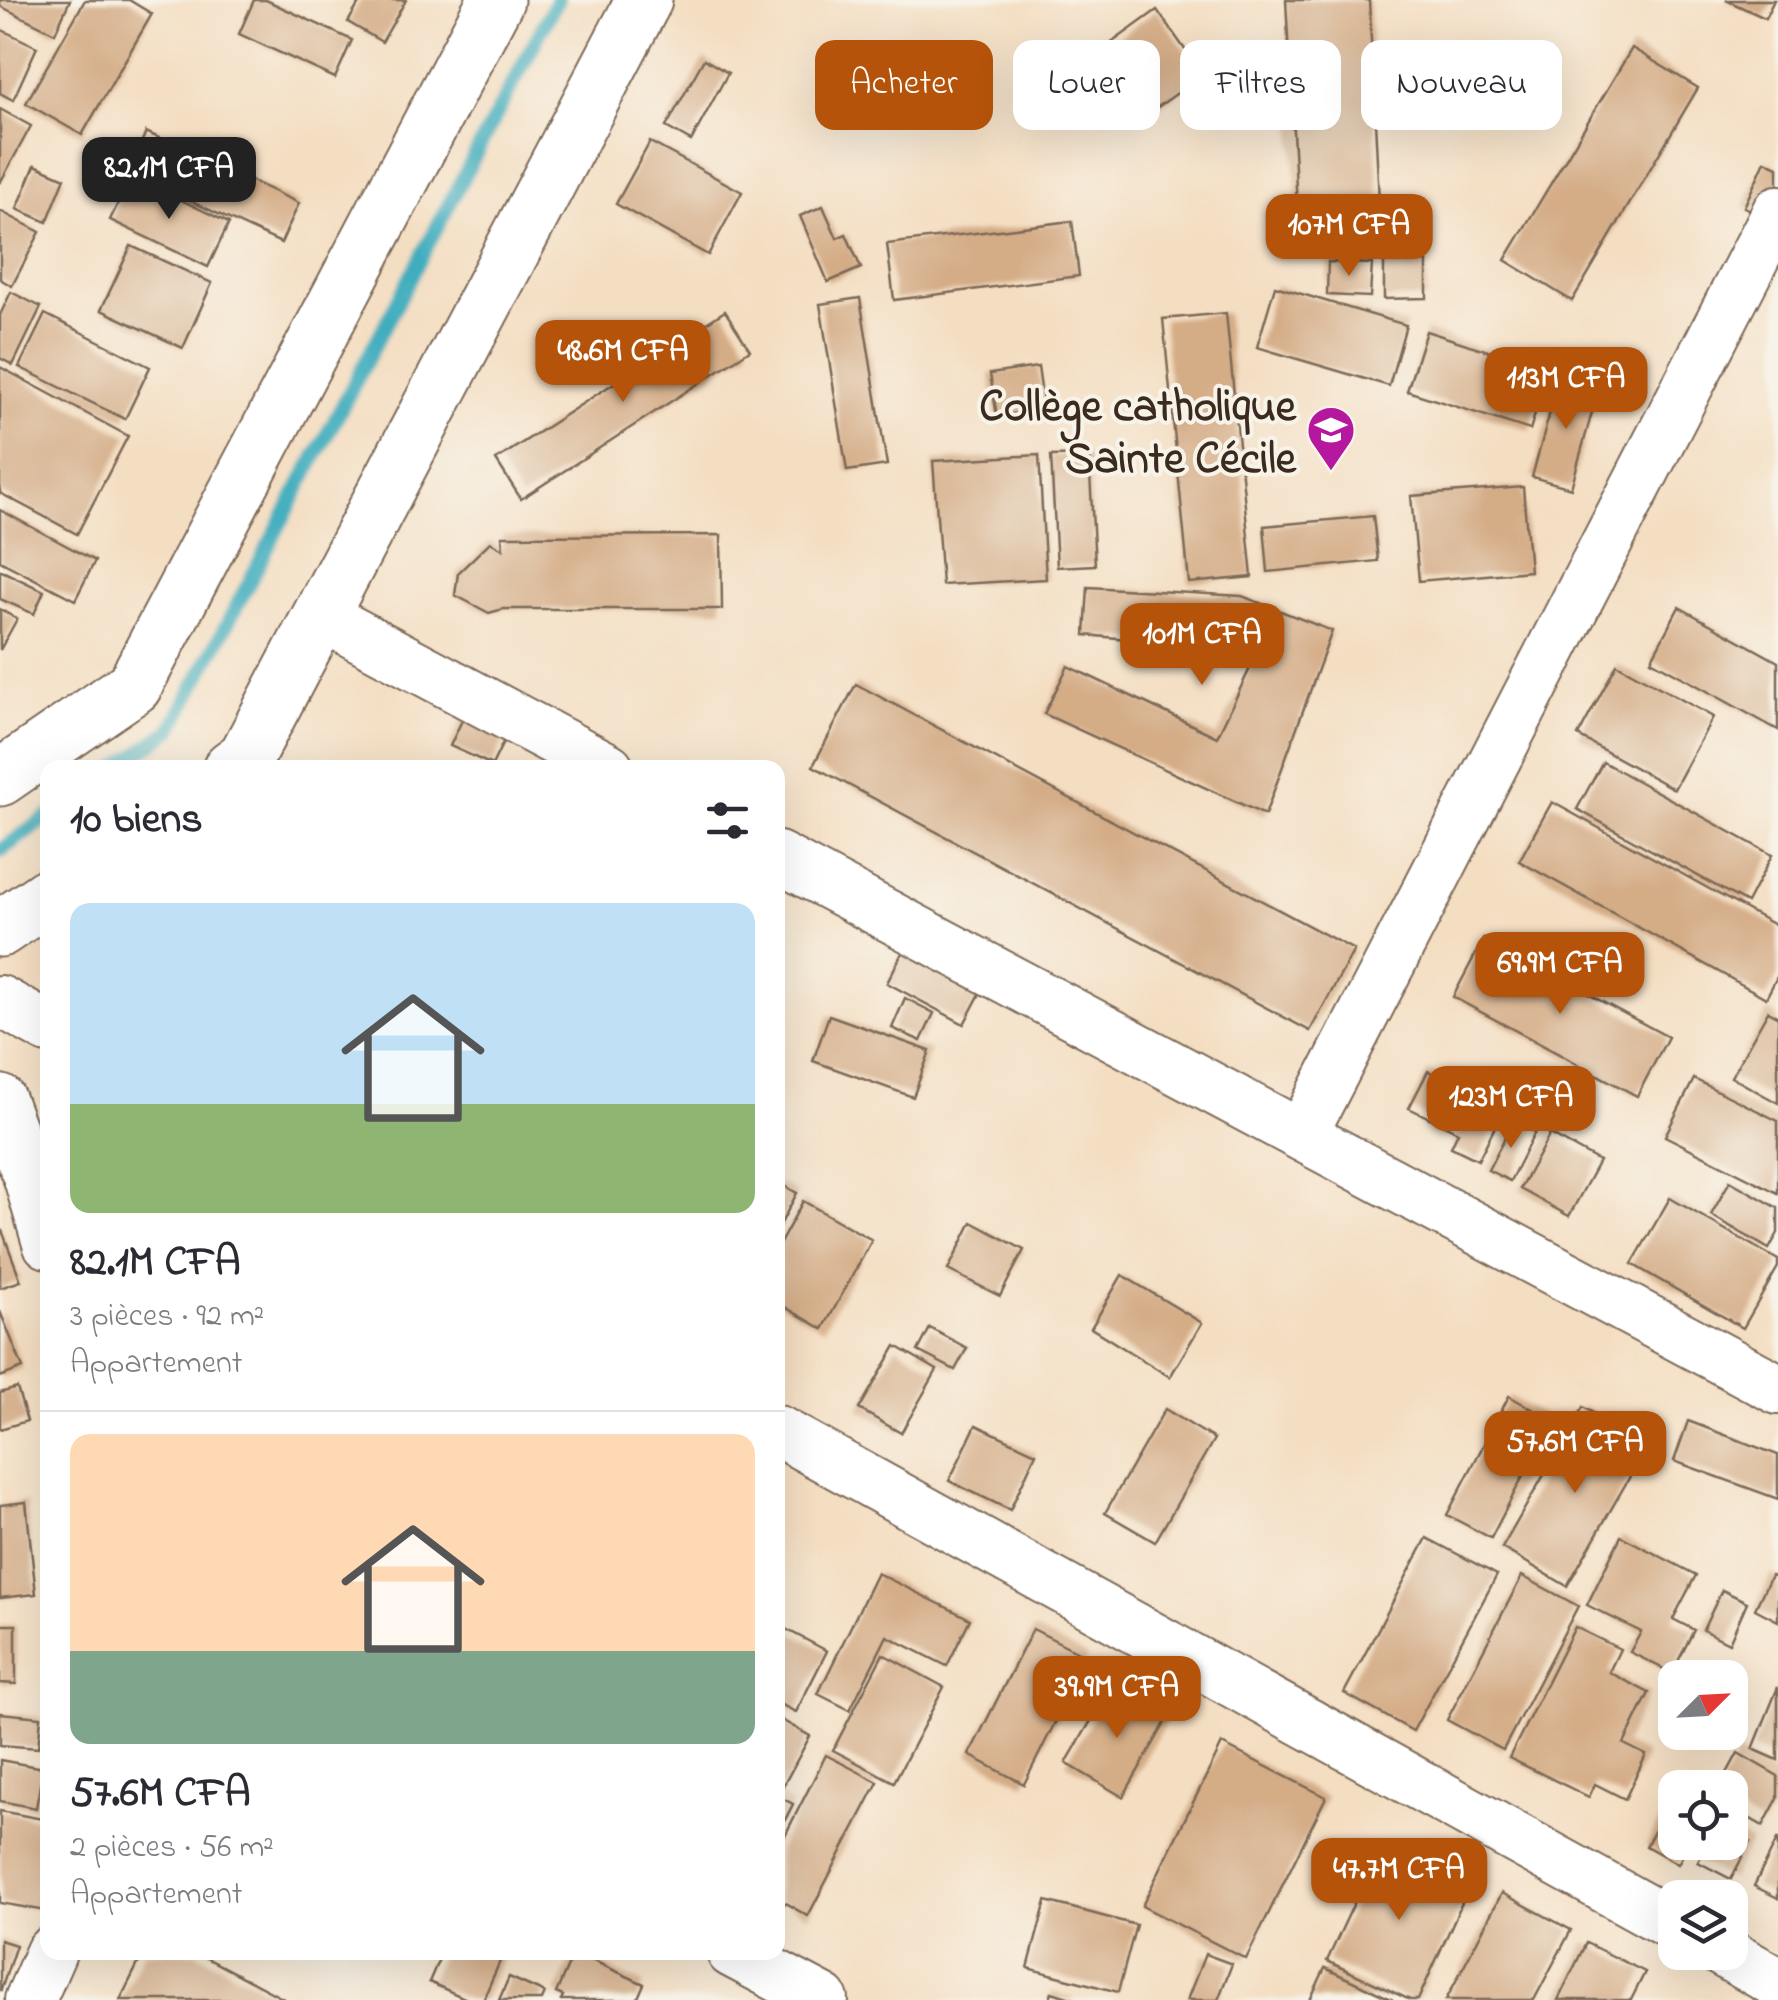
<!DOCTYPE html>
<html lang="fr">
<meta charset="utf-8">
<style>
body{margin:0;font-family:"Indie Flower",sans-serif;background:#f7f7f7;color:#2b2b33;height:100vh;display:flex;flex-direction:column;font-size:38px;white-space:nowrap}
*{box-sizing:border-box;margin:0}
p{font-size:32px;color:#7c7c81}
.icon{flex:none;width:55px;height:55px;fill:none;stroke:currentColor;stroke-width:2;stroke-linecap:round;stroke-linejoin:round}
.map{position:relative;flex:1;overflow:hidden}
.details{position:absolute;left:40px;top:760px;width:745px;height:1200px;display:flex;flex-direction:column;background:#fff;border-radius:20px;box-shadow:0 10px 40px #0002}
.details>*{flex:none}
.guide{position:absolute;left:815px;top:40px;width:812px;height:90px;display:flex;gap:20px}
.needle{width:65px;rotate:66deg}
.fabs{position:absolute;left:1658px;top:1660px;display:grid;gap:20px}
.fabs a{display:grid;place-items:center;width:90px;height:90px;border-radius:20px;background:#fff;box-shadow:0 10px 40px #0002;font-size:50px}
.price{position:absolute;translate:-50% -85px;padding:0 22px;border-radius:20px;background:#b45309;color:#fff;font-size:32px;line-height:65px;filter:drop-shadow(0 2px 5px #0008)}
.price::after{content:'';position:absolute;left:50%;top:60px;width:30px;height:22px;margin-left:-15px;background:inherit;clip-path:polygon(0 0,100% 0,50% 100%)}
.price.current{background:#222;color:#fff}
ul{padding:0;list-style:none}
li{display:grid;align-content:center;gap:20px;height:530px;padding:0 30px}
li+li{border-top:2px solid #e1e1e2}
li span{display:grid;place-items:center;height:310px;border-radius:20px;color:#555}
li>.icon{margin-inline-start:auto}
span .icon{width:180px;height:180px;fill:#fffc;stroke-width:1}
li b{font-size:42px}
h2{display:flex;justify-content:space-between;align-items:center;height:120px;padding:0 30px;font-size:42px}
.pill{padding:0 35px;border-radius:20px;background:#fff;box-shadow:0 10px 40px #0002;font-size:35px;line-height:90px}
.pill.current{background:#b45309;color:#fff}
.map>svg:first-child{display:block}
.lines{fill:none;stroke-linecap:round;stroke-linejoin:round}
.stream{stroke:#40adbe;stroke-width:15}
.building{fill:#d4ac86}
.street-casing{stroke:#7c6957;stroke-width:54}
.secondary-casing{stroke:#7c6957;stroke-width:59}
.street{stroke:#fff;stroke-width:50}
.secondary{stroke:#fff;stroke-width:55}
.labels{text-anchor:middle;stroke-width:8;stroke-linejoin:round;paint-order:stroke}
.poi-label{font-size:45px;font-weight:bold;fill:#3b2a1e;stroke:#f7f3e8;text-anchor:end}
</style>
<div class="map">
<svg width="1778" height="2000" viewBox="0 0 1778 2000">
<rect width="100%" height="100%" fill="#f7f3e8"/>
<filter id="ink" filterUnits="userSpaceOnUse"><feTurbulence type="fractalNoise" baseFrequency=".01" numOctaves="2"/><feDisplacementMap in="SourceGraphic" scale="20" xChannelSelector="R" yChannelSelector="G"/><feConvolveMatrix kernelMatrix="1 2 1 2 8 2 1 2 1" color-interpolation-filters="sRGB"/></filter>
<filter id="wash" filterUnits="userSpaceOnUse"><feTurbulence type="fractalNoise" baseFrequency=".0048" numOctaves="4" result="noise"/><feDisplacementMap in="SourceGraphic" scale="40" xChannelSelector="R" yChannelSelector="G"/><feGaussianBlur stdDeviation="2.25" result="paint"/><feColorMatrix in="noise" values="0 0 0 0 0 0 0 0 0 0 0 0 0 0 0 0 0 1.4 0 .05"/><feComposite in="paint" operator="in"/></filter>
<g filter="url(#wash)">
<rect width="100%" height="100%" fill="#f4dec2"/>
<g class="lines">
<g class="stream">
<polyline points="118,768 171,730 557,0"/>
<polyline points="0,851 48,817"/>
</g>
</g>
<g id="blocks">
<g class="building">
<polygon points="0,0 70,0 55,33 0,6"/>
<polygon points="85,0 129,0 152,14 82,135 26,103"/>
<polygon points="254,0 266,0 352,40 335,78 239,34"/>
<polygon points="361,0 406,0 382,42 348,22"/>
<polygon points="1286,0 1369,0 1380,221 1298,225"/>
<polygon points="1726,0 1774,0 1765,18"/>
<polygon points="1157,10 1203,75 1152,111 1107,46"/>
<polygon points="0,29 37,47 13,100 0,93"/>
<polygon points="1632,48 1698,88 1572,301 1505,260"/>
<polygon points="704,59 728,73 691,141 666,127"/>
<polygon points="0,109 31,126 0,183"/>
<polygon points="146,132 299,203 281,243 128,172"/>
<polygon points="650,142 742,192 708,255 616,204"/>
<polygon points="1765,161 1778,167 1778,223 1744,207"/>
<polygon points="35,165 65,178 47,222 17,209"/>
<polygon points="131,176 229,223 208,267 110,220"/>
<polygon points="823,206 837,238 846,234 861,268 828,282 800,216"/>
<polygon points="0,211 40,232 12,286 0,279"/>
<polygon points="1072,221 1079,276 894,300 887,244"/>
<polygon points="131,246 212,283 183,348 101,310"/>
<polygon points="1328,262 1372,264 1370,297 1327,295"/>
<polygon points="1384,262 1427,262 1427,298 1384,299"/>
<polygon points="1275,286 1406,325 1389,386 1257,347"/>
<polygon points="11,292 41,307 13,365 0,358 0,315"/>
<polygon points="860,298 887,465 847,471 820,304"/>
<polygon points="725,311 750,350 521,499 496,460"/>
<polygon points="1226,313 1252,577 1189,583 1163,319"/>
<polygon points="45,314 150,367 125,419 19,367"/>
<polygon points="1426,331 1548,370 1530,430 1407,391"/>
<polygon points="0,367 128,436 77,534 0,493"/>
<polygon points="1038,367 1044,409 997,416 990,374"/>
<polygon points="1560,376 1599,387 1571,488 1532,477"/>
<polygon points="1039,455 1046,579 942,585 933,461"/>
<polygon points="1089,455 1095,565 1057,567 1051,456"/>
<polygon points="1523,487 1530,571 1419,581 1411,496"/>
<polygon points="0,510 95,561 75,600 0,561"/>
<polygon points="1373,516 1378,561 1268,572 1264,526"/>
<polygon points="721,535 722,609 503,609 489,613 455,595 458,573 490,542 503,549 502,536"/>
<polygon points="0,570 44,591 34,614 0,599"/>
<polygon points="1088,587 1242,596 1332,631 1265,815 1044,714 1068,666 1217,737 1253,662 1226,648 1085,635"/>
<polygon points="1679,607 1778,662 1778,730 1651,660"/>
<polygon points="0,609 17,619 0,650"/>
<polygon points="1617,664 1713,717 1674,789 1578,736"/>
<polygon points="856,684 1354,950 1310,1031 813,766"/>
<polygon points="464,716 506,736 492,765 450,746"/>
<polygon points="1603,762 1772,855 1747,903 1577,809"/>
<polygon points="1552,802 1778,927 1778,975 1766,998 1519,861"/>
<polygon points="1484,938 1668,1037 1637,1096 1453,997"/>
<polygon points="905,947 983,988 964,1024 887,983"/>
<polygon points="905,998 934,1013 921,1041 892,1028"/>
<polygon points="1768,1011 1778,1017 1778,1103 1731,1077"/>
<polygon points="829,1015 930,1051 913,1097 813,1061"/>
<polygon points="1428,1071 1504,1109 1478,1160 1451,1147 1458,1132 1409,1108"/>
<polygon points="1694,1079 1778,1121 1778,1193 1665,1136"/>
<polygon points="1513,1122 1535,1132 1510,1181 1488,1170"/>
<polygon points="1550,1134 1599,1161 1569,1216 1520,1189"/>
<polygon points="1730,1181 1778,1208 1778,1233 1769,1249 1711,1215"/>
<polygon points="778,1182 797,1193 778,1229"/>
<polygon points="1670,1198 1778,1260 1778,1267 1743,1328 1632,1264"/>
<polygon points="803,1201 872,1240 823,1329 778,1303 778,1247"/>
<polygon points="972,1222 1024,1250 1000,1296 948,1270"/>
<polygon points="0,1225 21,1281 0,1288"/>
<polygon points="1122,1275 1202,1323 1170,1377 1091,1328"/>
<polygon points="0,1311 23,1368 0,1377"/>
<polygon points="930,1328 967,1348 955,1370 918,1351"/>
<polygon points="896,1346 937,1370 901,1433 859,1409"/>
<polygon points="17,1388 27,1421 0,1429 0,1393"/>
<polygon points="1509,1396 1552,1420 1491,1538 1447,1515"/>
<polygon points="1583,1407 1648,1445 1567,1586 1502,1548"/>
<polygon points="1165,1409 1214,1439 1155,1542 1105,1513"/>
<polygon points="1688,1421 1778,1455 1778,1499 1674,1461"/>
<polygon points="976,1425 1036,1453 1010,1510 949,1481"/>
<polygon points="26,1502 36,1594 0,1598 0,1505"/>
<polygon points="1621,1536 1696,1575 1673,1619 1694,1630 1672,1673 1630,1652 1641,1632 1587,1605"/>
<polygon points="1427,1538 1497,1575 1413,1731 1344,1693"/>
<polygon points="877,1573 970,1619 947,1666 887,1636 850,1710 818,1694"/>
<polygon points="1771,1575 1778,1578 1778,1621 1755,1609"/>
<polygon points="1522,1576 1578,1606 1503,1750 1447,1720"/>
<polygon points="1722,1590 1747,1602 1729,1643 1703,1630"/>
<polygon points="0,1625 16,1625 16,1684 0,1683"/>
<polygon points="782,1627 827,1651 796,1712 778,1703 778,1635"/>
<polygon points="1575,1627 1620,1649 1609,1672 1649,1693 1624,1744 1646,1755 1625,1799 1595,1784 1589,1797 1509,1758"/>
<polygon points="1033,1629 1088,1657 1024,1784 969,1755"/>
<polygon points="883,1654 944,1687 894,1782 833,1750"/>
<polygon points="1112,1685 1168,1718 1123,1797 1066,1763"/>
<polygon points="1778,1687 1778,1760 1753,1749"/>
<polygon points="0,1713 41,1717 38,1748 0,1745"/>
<polygon points="778,1718 810,1736 781,1790 778,1789"/>
<polygon points="1222,1744 1326,1797 1246,1959 1142,1906"/>
<polygon points="1738,1753 1778,1776 1778,1798 1763,1826 1730,1807 1730,1788 1719,1788"/>
<polygon points="826,1755 878,1782 808,1916 778,1899 778,1849"/>
<polygon points="0,1760 43,1768 36,1808 0,1801"/>
<polygon points="1675,1794 1675,1842 1690,1842 1678,1864 1646,1846"/>
<polygon points="778,1796 793,1804 782,1826 778,1823"/>
<polygon points="0,1811 48,1820 46,1911 0,1903"/>
<polygon points="1730,1831 1750,1842 1731,1879 1698,1862 1708,1842 1730,1842"/>
<polygon points="1778,1838 1778,1898 1754,1886"/>
<polygon points="1382,1843 1470,1885 1418,2000 1410,2000 1327,1961"/>
<polygon points="1502,1893 1571,1930 1534,2000 1446,2000"/>
<polygon points="1046,1901 1136,1925 1118,1992 1028,1968"/>
<polygon points="0,1940 16,1945 1,1990 0,1990"/>
<polygon points="1586,1943 1645,1972 1631,2000 1558,2000"/>
<polygon points="144,1952 195,1952 286,2000 120,2000"/>
<polygon points="442,1952 504,1952 483,2000 469,2000 429,1982"/>
<polygon points="574,1952 644,1984 637,2000 561,2000 563,1996 556,1993"/>
<polygon points="1205,1954 1232,1964 1218,2000 1187,2000"/>
<polygon points="1325,1968 1393,2000 1310,2000"/>
<polygon points="509,1977 545,1993 542,2000 499,2000"/>
<polygon points="1052,1992 1074,1999 1074,2000 1049,2000"/>
</g>
</g>
</g>
<g filter="url(#ink)">
<use href="#blocks" fill-opacity="0" stroke="#7c6957" stroke-width="2.5"/>
<g class="lines">
<g class="street-casing">
<g id="street">
<polyline points="320,615 608,768"/>
<polyline points="778,857 1778,1389"/>
<polyline points="0,1001 48,1028"/>
<polyline points="0,1100 29,1178 48,1243"/>
<polyline points="1302,1134 1778,211"/>
<polyline points="778,1431 1675,1926"/>
<polyline points="732,1952 823,2000"/>
<polyline points="1723,1952 1778,1983"/>
<polyline points="30,2000 51,1952"/>
</g>
</g>
<g class="secondary-casing">
<g id="secondary">
<polyline points="231,768 246,757 644,0"/>
<polyline points="0,778 134,686 496,0"/>
<polyline points="0,929 48,896"/>
</g>
</g>
<use href="#street" class="street"/>
<use href="#secondary" class="secondary"/>
</g>
</g>
<defs>
<g id="school-pin" transform="scale(2.5)"><path d="M0 17L-7.5 6A9.5 9.5 0 1 1 7.5 6Z" fill="#b5179e" stroke="#f7f3e8"/><path d="M0-5L7-2L0 1L-7-2ZM-4 1L0 2.5L4 1V4Q0 6-4 4Z" fill="#fff"/></g>
</defs>
<g fill-rule="evenodd">
<use href="#school-pin" x="1331" y="430"/>
</g>
<g class="labels">
<g class="poi-label">
<text x="1296" y="420">Collège catholique<tspan x="1296" dy="52">Sainte Cécile</tspan></text>
</g>
</g>
</svg>
<div class="fabs">
<a><svg class="needle" viewBox="-14 -14 28 28"><path d="M0-13l5 13h-10z" fill="#e53935"/><path d="M0 13l5-13h-10z" fill="#7c7c81"/></svg></a>
<a><svg class="icon" aria-label="locate" viewBox="0 0 24 24"><circle cx="12" cy="12" r="6"/><path d="M12 2v4M12 18v4M2 12h4M18 12h4"/></svg></a>
<a><svg class="icon" aria-label="layers" viewBox="0 0 24 24"><path d="M12 4l9 5-9 5-9-5zM3 14l9 5 9-5"/></svg></a>
</div>
<b class="price current" style="left:169px;top:222px">82.1M CFA</b>
<b class="price" style="left:1349px;top:279px">107M CFA</b>
<b class="price" style="left:623px;top:405px">48.6M CFA</b>
<b class="price" style="left:1566px;top:432px">113M CFA</b>
<b class="price" style="left:1202px;top:688px">101M CFA</b>
<b class="price" style="left:1560px;top:1017px">69.9M CFA</b>
<b class="price" style="left:1511px;top:1151px">123M CFA</b>
<b class="price" style="left:1575px;top:1496px">57.6M CFA</b>
<b class="price" style="left:1117px;top:1741px">39.9M CFA</b>
<b class="price" style="left:1399px;top:1923px">47.7M CFA</b>
<div class="guide">
<a class="pill current">Acheter</a>
<a class="pill">Louer</a>
<a class="pill">Filtres</a>
<a class="pill">Nouveau</a>
</div>
<section class="details">
<h2>10 biens<svg class="icon" aria-label="filters" viewBox="0 0 24 24"><path d="M4 7h16M4 17h16"/><circle cx="9" cy="7" r="2"/><circle cx="15" cy="17" r="2"/></svg></h2>
<ul>
<li><span style="background:linear-gradient(#bfe0f5 65%,#8fb573 0)"><svg class="icon" aria-label="home" viewBox="0 0 24 24"><path d="M3 11l9-7 9 7M6 9v11h12V9"/></svg></span><div><b>82.1M CFA</b><p>3 pièces · 92 m²</p><p>Appartement</p></div></li>
<li><span style="background:linear-gradient(#ffd9b3 70%,#7fa58c 0)"><svg class="icon" aria-label="home" viewBox="0 0 24 24"><path d="M3 11l9-7 9 7M6 9v11h12V9"/></svg></span><div><b>57.6M CFA</b><p>2 pièces · 56 m²</p><p>Appartement</p></div></li>
</ul>
</section>
</div>
